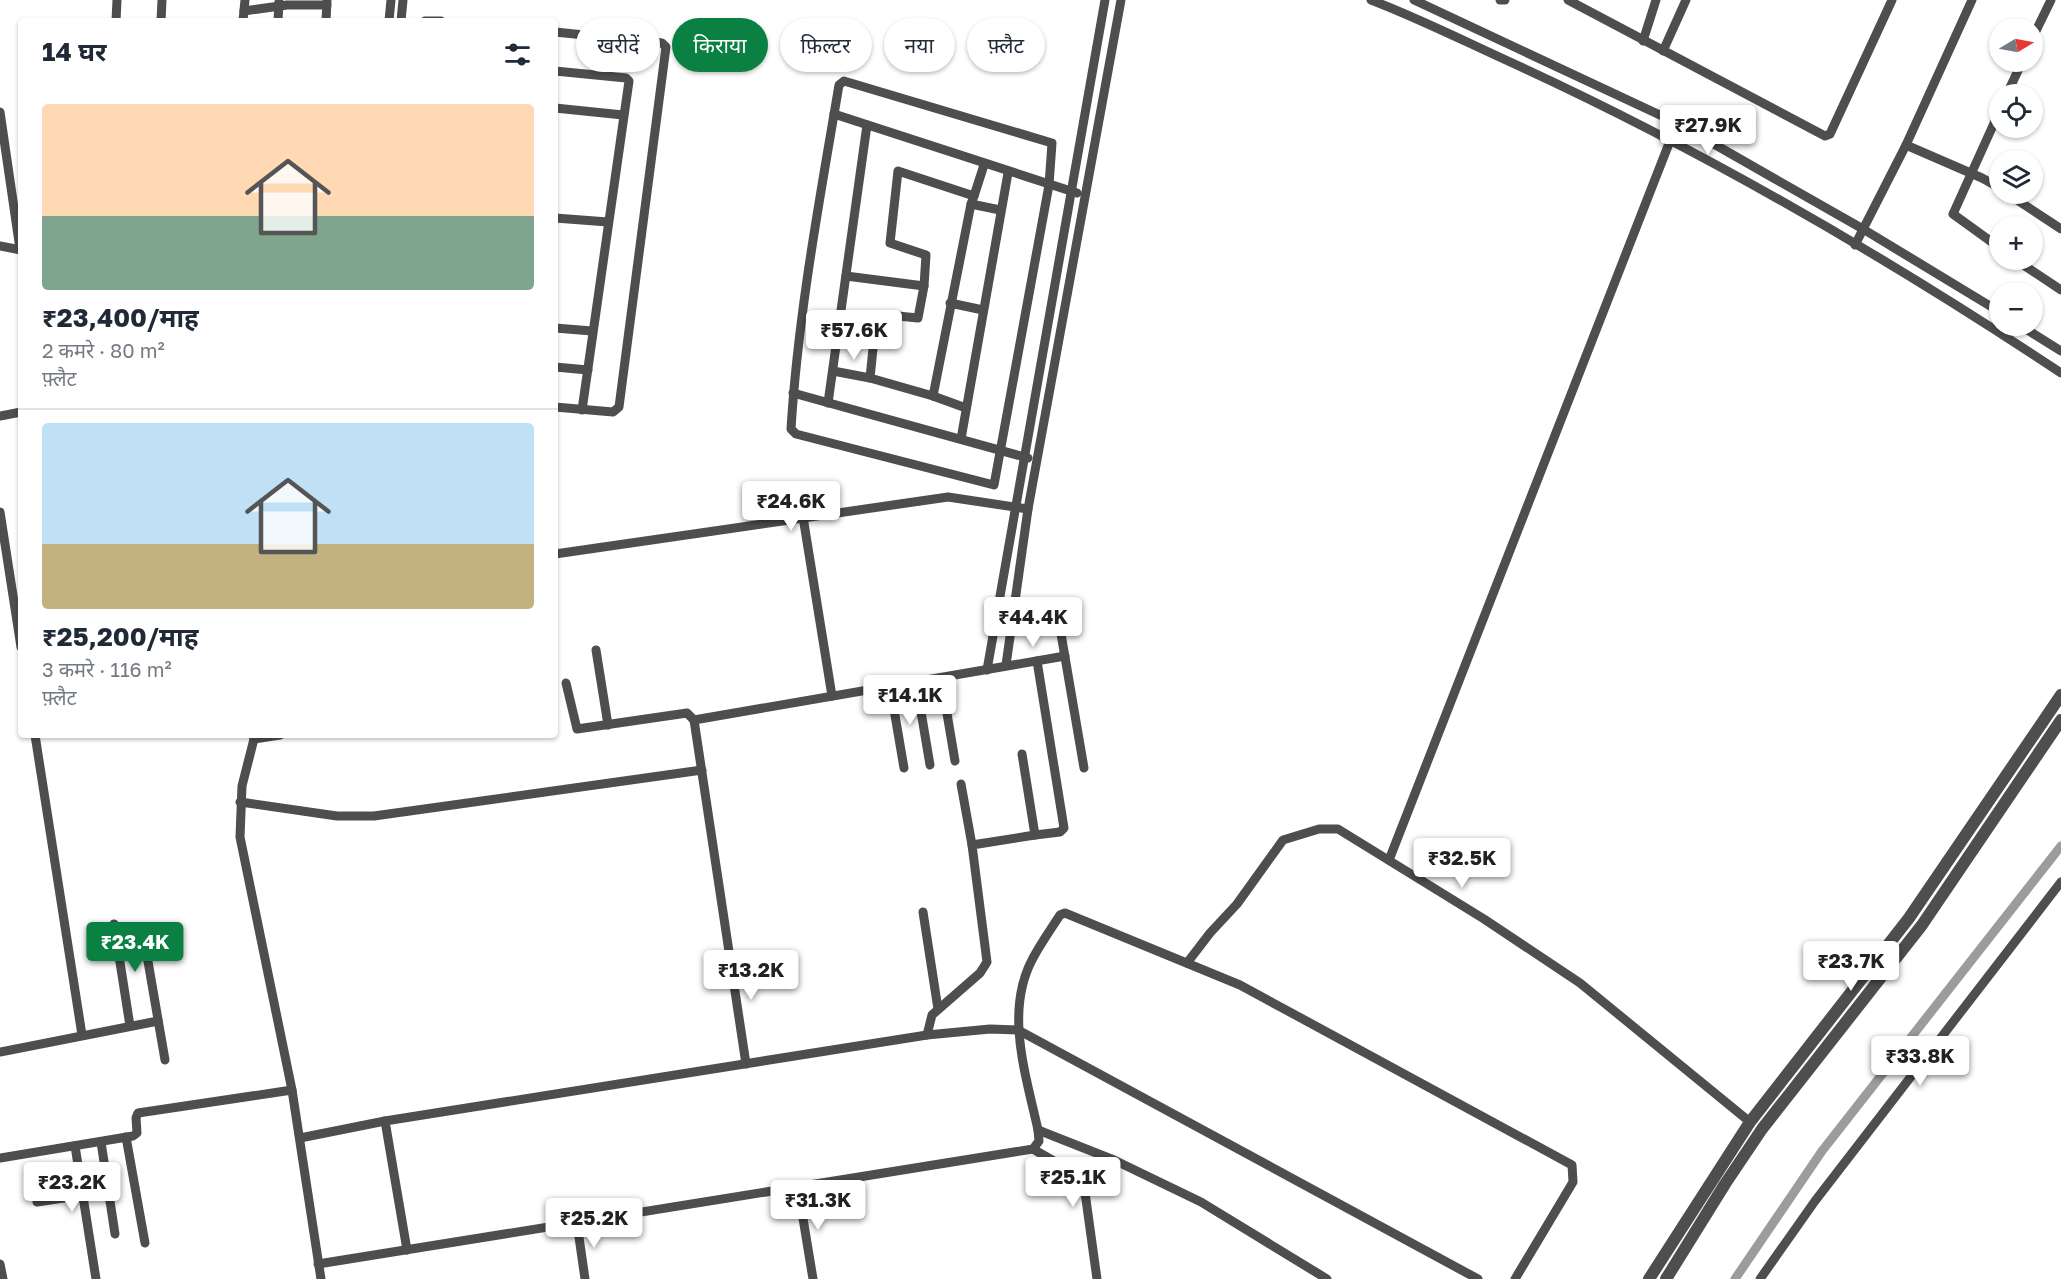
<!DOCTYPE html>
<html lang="hi">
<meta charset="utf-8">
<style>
body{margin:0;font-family:"Golos Text","Noto Sans Devanagari",sans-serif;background:#f6f6f7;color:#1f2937;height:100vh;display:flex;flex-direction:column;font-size:22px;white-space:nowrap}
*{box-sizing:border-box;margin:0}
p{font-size:20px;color:#747a83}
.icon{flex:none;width:33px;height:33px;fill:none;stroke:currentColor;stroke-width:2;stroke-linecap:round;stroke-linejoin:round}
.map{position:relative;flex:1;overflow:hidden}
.details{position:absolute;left:18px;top:18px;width:540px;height:720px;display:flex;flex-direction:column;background:#fff;border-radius:6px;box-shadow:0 2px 4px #0004}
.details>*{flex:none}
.top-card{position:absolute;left:576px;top:18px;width:570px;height:54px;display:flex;gap:12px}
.needle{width:39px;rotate:80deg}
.tools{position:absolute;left:1989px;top:18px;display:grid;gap:12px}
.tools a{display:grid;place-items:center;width:54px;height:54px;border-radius:50%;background:#fff;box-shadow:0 2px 4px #0004;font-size:30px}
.price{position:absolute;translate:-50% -51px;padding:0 14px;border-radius:6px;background:#fff;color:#222;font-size:20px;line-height:39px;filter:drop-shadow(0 2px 3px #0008)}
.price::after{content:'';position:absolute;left:50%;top:36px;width:18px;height:14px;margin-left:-9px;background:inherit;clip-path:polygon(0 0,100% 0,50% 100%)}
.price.selected{background:#0b8043;color:#fff}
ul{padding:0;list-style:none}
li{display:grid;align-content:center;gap:12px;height:318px;padding:0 24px}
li+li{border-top:2px solid #e0e1e3}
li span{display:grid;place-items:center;height:186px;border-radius:6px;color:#555}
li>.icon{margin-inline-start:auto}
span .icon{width:108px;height:108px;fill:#fffc;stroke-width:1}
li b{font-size:26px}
h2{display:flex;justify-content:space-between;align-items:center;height:72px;padding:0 24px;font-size:26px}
.tag{padding:0 21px;border-radius:27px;background:#fff;box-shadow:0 2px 4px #0004;font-size:21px;line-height:54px}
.tag.selected{background:#0b8043;color:#fff}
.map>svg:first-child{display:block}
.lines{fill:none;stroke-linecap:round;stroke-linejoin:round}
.canal{stroke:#9c9c9c;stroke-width:9}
.minor{stroke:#4e4e4e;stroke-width:9}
.tertiary{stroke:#4e4e4e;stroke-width:12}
</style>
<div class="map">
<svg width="2061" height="1279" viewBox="0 0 2061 1279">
<rect width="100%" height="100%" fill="#fff"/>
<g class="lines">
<polyline class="canal" points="1735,1279 1822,1151 2061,846"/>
<g class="minor">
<path d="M 1371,0 C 1418,18 1462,40 1508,61 C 1701,149 1885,256 2061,373"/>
<polyline points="1414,0 1677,123 1863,229 2000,312"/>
<polyline points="1500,0 1505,0"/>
<polyline points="1568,0 1825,136 1830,134 1892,0"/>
<polyline points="244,11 287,5 327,5"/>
<polyline points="116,21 117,0"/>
<polyline points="161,21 162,0"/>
<polyline points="243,21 245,0"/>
<polyline points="278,21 279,2"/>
<polyline points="326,21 327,0"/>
<polyline points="389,21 391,0"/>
<polyline points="401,21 403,0"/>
<polyline points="425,21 441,21"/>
<polyline points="555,32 662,43 666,47 619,407 613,412 555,407"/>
<polyline points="2032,39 2051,0"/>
<polyline points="1643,41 1656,0"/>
<polyline points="1663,51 1686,0"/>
<polyline points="555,71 626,78 629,81 582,410"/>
<path d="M 844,81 L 1052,143 L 1049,185 L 994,485 L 796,434 L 791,429 C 798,314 820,198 839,85 Z"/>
<polyline points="2007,94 2022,62"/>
<polyline points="555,108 623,115"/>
<polyline points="2000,110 1953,214 2000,248"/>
<polyline points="0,112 20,249"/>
<polyline points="834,114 1077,193"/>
<polyline points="1906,145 1982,178 2000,188"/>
<polyline points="2008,194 2061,229"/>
<polyline points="974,196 984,165"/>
<polyline points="555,218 608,222"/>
<polyline points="1855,245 1906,145 1972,0"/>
<polyline points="0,246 21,250"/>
<polyline points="2016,260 2061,290"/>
<polyline points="846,276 924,286 918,318 888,315 876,319 870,378 933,396 971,204 1000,210"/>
<polyline points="924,286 926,255 890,243 898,171 974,196 971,204"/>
<polyline points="950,303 983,310"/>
<polyline points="2021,326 2061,351"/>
<polyline points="555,328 592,331"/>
<polyline points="555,367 588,370"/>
<polyline points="833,371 870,378"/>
<polyline points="793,393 1028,458"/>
<polyline points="933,396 966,408"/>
<polyline points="828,403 867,125"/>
<polyline points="0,416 21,412"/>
<polyline points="961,439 1008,173"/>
<polyline points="0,512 21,647"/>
<polyline points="803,517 832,696"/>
<polyline points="555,554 948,497 1028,509"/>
<polyline points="1060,628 1084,768"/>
<polyline points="596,650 608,725"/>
<polyline points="1006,665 1028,509 1121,0"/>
<polyline points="987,670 1105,0"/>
<polyline points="941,678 955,761"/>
<polyline points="916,682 930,765"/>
<polyline points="566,683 577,729 687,713 694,720"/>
<polyline points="890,686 904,768"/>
<polyline points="35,735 82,1035"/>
<polyline points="255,735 242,786 240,837 292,1090 321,1279"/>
<polyline points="254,739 280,735"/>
<polyline points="961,784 972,845"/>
<polyline points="240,802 337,816 374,816 702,770"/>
<polyline points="1035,835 1060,832 1064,828 1037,661"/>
<polyline points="1389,860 1677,123"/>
<polyline points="923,912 938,1009"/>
<polyline points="114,924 130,1026"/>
<polyline points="145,944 165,1060"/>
<polyline points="1187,963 1210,933 1237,904 1283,840 1319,829 1338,829 1484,919 1580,983 1750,1122"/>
<polyline points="927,1035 990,1029 1018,1030 1478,1279"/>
<polyline points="0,1052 158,1021"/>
<polyline points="746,1064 694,720 1065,656"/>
<polyline points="1038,1130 1114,1160 1201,1202 1327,1279"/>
<polyline points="126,1137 145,1243"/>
<polyline points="300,1138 385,1121"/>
<polyline points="101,1142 115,1234"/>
<polyline points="75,1146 96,1279"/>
<polyline points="1033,1149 1083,1178 1097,1279"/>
<polyline points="0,1158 133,1136 137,1133 136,1118 138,1113 292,1090"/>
<polyline points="798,1188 813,1279"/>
<polyline points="37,1202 83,1195"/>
<polyline points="577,1223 585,1279"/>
<polyline points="407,1250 385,1121 927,1035 932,1015 980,973 987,962 972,845 1035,835 1022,754"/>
<polyline points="0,1264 3,1279"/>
<path d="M 318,1264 L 1033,1149 L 1039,1141 L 1038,1130 C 1026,1075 1004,1011 1033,958 C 1041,943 1051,929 1060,915 L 1065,913 L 1240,985 L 1572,1165 L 1573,1182 L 1515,1279"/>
<polyline points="1760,1279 1815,1201 2061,882"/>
</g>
<g class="tertiary">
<polyline points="1649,1279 1750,1122 1909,918 2061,695"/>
<polyline points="1666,1279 1725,1184 1762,1129 1922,925 2061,720"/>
</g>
</g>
</svg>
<div class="tools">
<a><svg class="needle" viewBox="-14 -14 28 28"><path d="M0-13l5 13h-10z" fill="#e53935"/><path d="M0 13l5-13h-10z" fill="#747a83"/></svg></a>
<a><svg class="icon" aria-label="locate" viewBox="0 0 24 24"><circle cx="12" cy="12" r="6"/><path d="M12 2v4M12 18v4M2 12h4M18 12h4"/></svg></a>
<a><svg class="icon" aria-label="layers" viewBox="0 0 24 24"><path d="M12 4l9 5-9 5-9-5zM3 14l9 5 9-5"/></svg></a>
<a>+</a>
<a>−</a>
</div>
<b class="price" style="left:1708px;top:156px">₹27.9K</b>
<b class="price" style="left:854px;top:361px">₹57.6K</b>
<b class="price" style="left:791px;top:532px">₹24.6K</b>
<b class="price" style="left:1033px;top:648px">₹44.4K</b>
<b class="price" style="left:910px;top:726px">₹14.1K</b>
<b class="price" style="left:1462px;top:889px">₹32.5K</b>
<b class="price selected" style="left:135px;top:973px">₹23.4K</b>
<b class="price" style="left:1851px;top:992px">₹23.7K</b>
<b class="price" style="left:751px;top:1001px">₹13.2K</b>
<b class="price" style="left:1920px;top:1087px">₹33.8K</b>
<b class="price" style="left:1073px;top:1208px">₹25.1K</b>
<b class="price" style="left:72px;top:1213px">₹23.2K</b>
<b class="price" style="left:818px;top:1231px">₹31.3K</b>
<b class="price" style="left:594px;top:1249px">₹25.2K</b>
<div class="top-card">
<a class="tag">खरीदें</a>
<a class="tag selected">किराया</a>
<a class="tag">फ़िल्टर</a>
<a class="tag">नया</a>
<a class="tag">फ़्लैट</a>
</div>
<section class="details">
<h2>14 घर<svg class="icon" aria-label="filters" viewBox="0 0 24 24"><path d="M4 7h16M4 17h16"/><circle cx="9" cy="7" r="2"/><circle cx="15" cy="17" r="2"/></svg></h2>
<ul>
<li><span style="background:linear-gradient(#ffd9b3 60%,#7fa58c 0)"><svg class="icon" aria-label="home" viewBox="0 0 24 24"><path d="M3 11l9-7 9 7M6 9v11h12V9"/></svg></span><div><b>₹23,400/माह</b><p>2 कमरे · 80 m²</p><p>फ़्लैट</p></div></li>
<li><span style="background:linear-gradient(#bfe0f5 65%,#c2b280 0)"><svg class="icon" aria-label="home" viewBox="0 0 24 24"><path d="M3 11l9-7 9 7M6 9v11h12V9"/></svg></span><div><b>₹25,200/माह</b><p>3 कमरे · 116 m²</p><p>फ़्लैट</p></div></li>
</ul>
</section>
</div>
